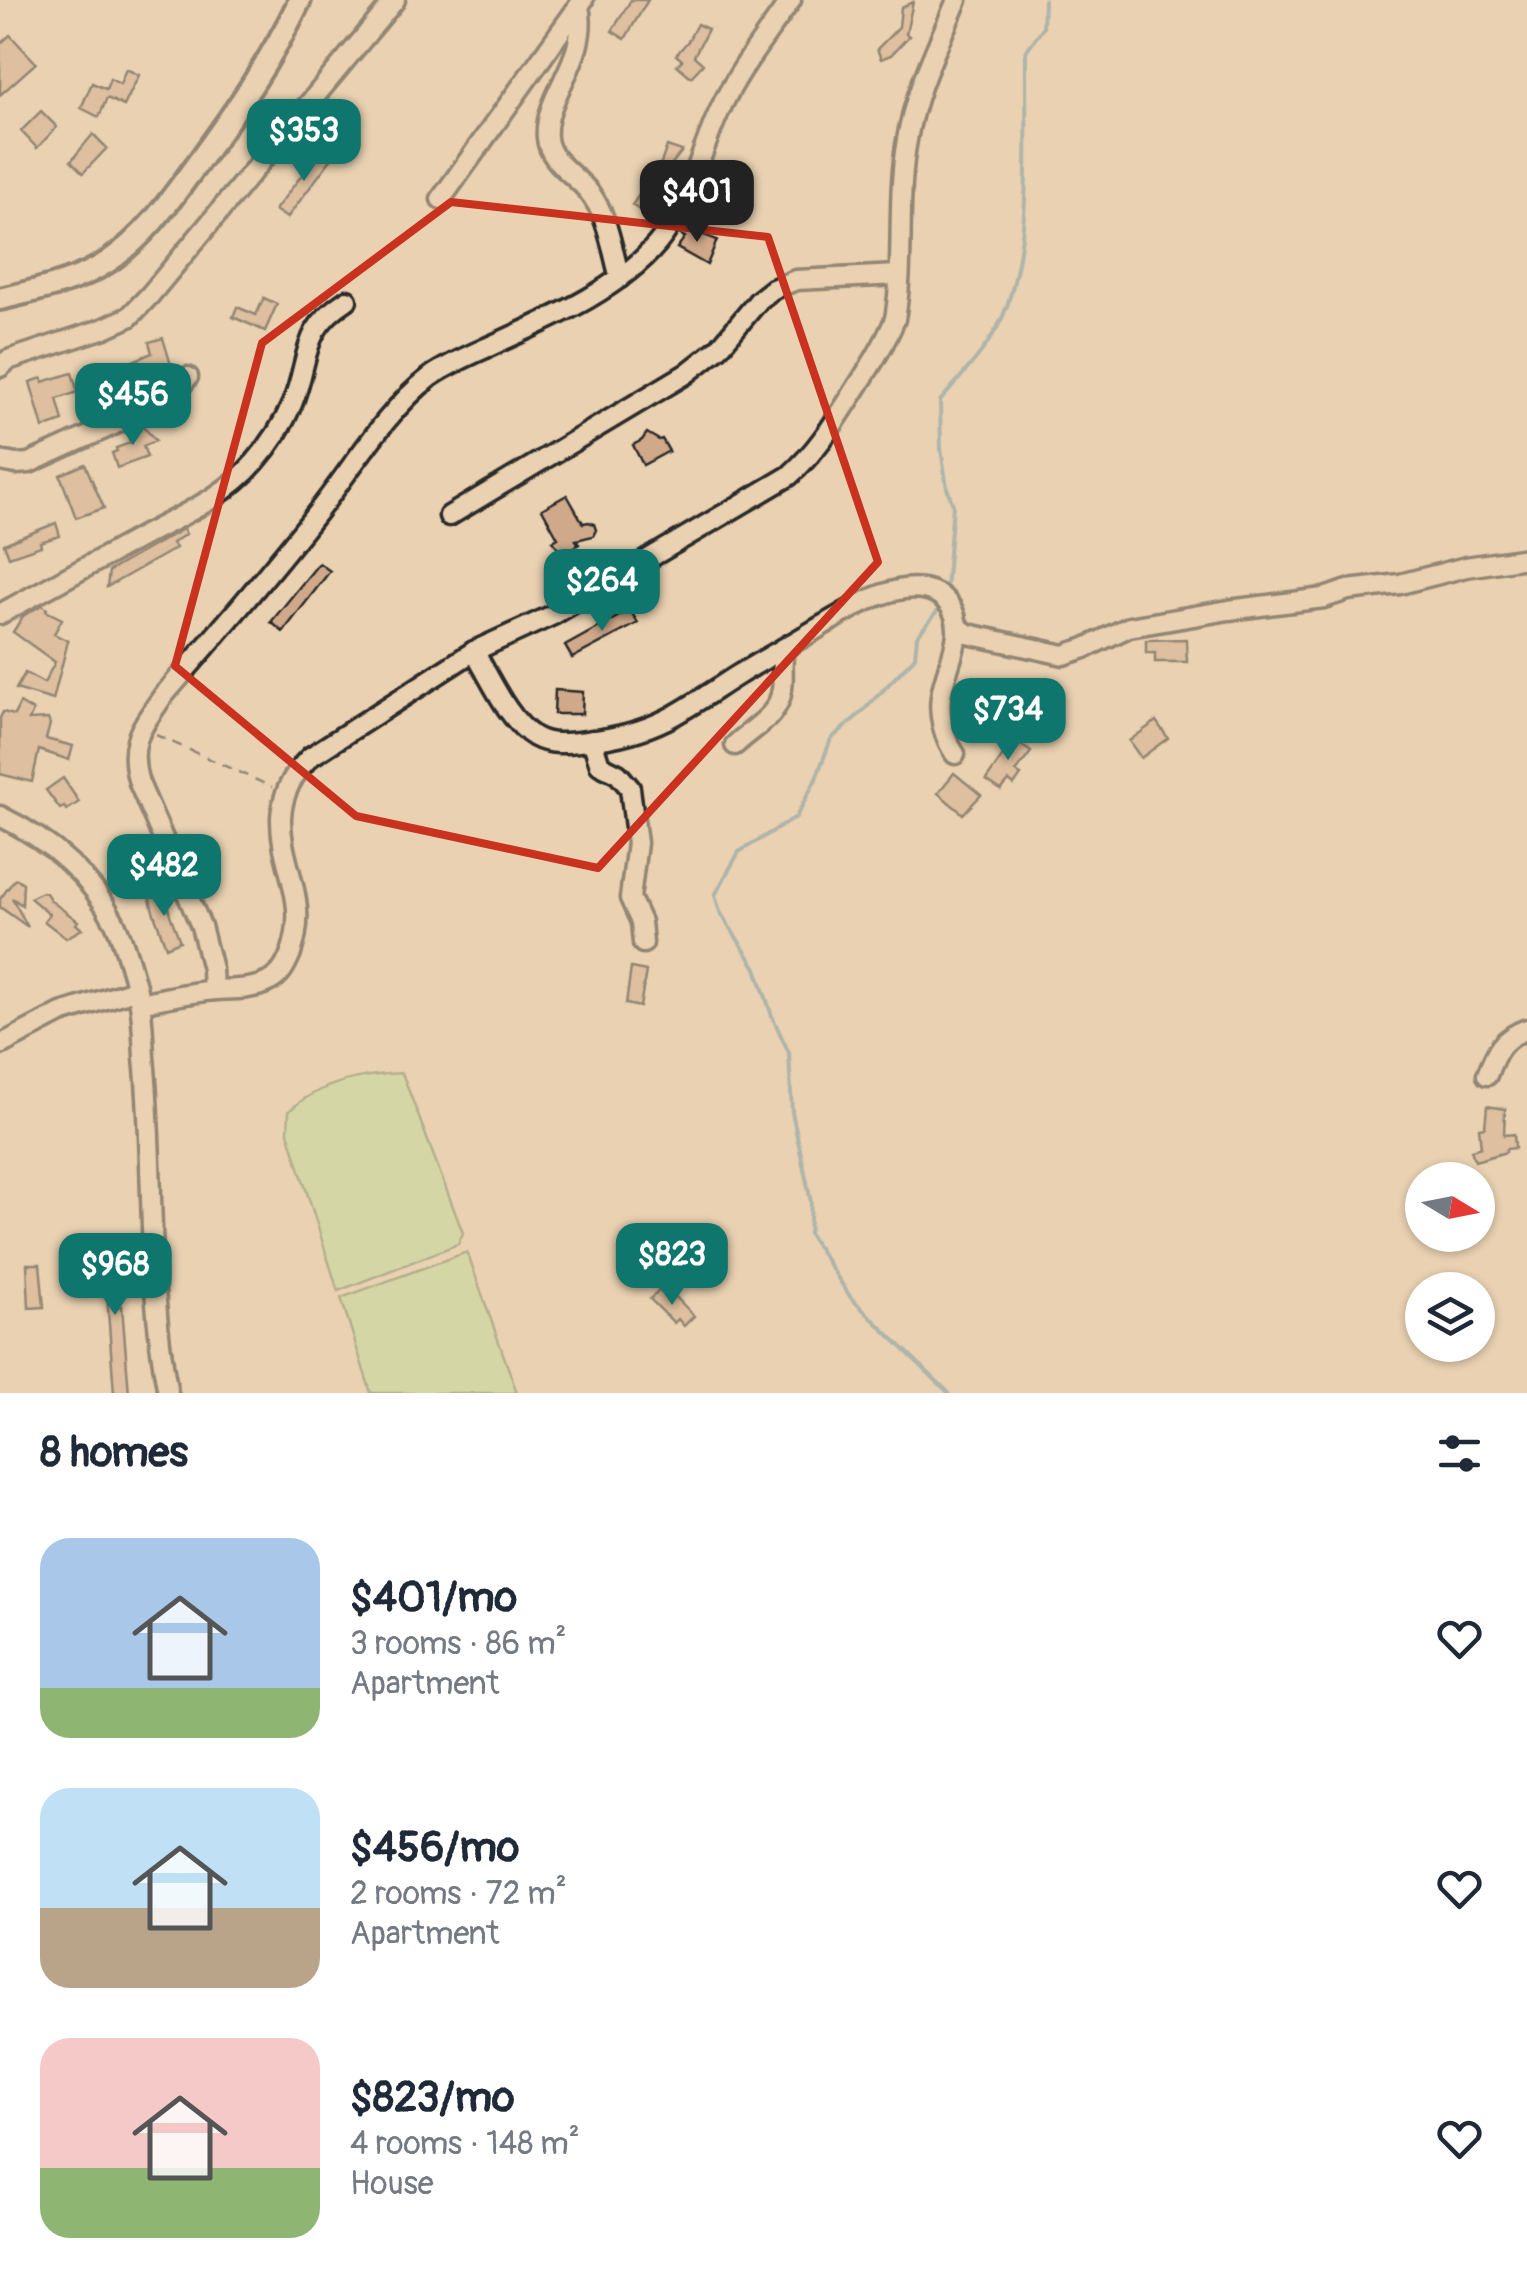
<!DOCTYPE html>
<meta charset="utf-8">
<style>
body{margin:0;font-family:Pangolin,sans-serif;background:#f2f2f3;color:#1f2937;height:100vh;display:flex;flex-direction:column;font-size:38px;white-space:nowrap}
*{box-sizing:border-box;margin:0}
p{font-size:32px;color:#747a83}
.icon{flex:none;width:55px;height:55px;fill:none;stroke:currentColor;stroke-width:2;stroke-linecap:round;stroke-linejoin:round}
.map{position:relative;height:1393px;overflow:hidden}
.sheet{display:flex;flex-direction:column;background:#fff;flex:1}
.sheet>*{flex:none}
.needle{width:65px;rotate:100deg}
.fabs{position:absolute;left:1405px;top:1162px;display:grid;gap:20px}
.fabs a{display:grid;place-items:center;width:90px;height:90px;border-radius:50%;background:#fff;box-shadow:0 2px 8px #0004;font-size:50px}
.price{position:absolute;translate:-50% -85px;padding:0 22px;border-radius:20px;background:#0f766e;color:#fff;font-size:32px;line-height:65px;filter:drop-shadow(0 2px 5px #0008)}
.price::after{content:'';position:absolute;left:50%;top:60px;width:30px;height:22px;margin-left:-15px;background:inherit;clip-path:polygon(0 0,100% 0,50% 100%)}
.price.current{background:#222;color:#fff}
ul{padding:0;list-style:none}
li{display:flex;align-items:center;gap:30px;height:250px;padding:0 40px}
li span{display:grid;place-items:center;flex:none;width:280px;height:200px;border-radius:30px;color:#555}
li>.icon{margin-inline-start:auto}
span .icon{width:120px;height:120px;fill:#fffc;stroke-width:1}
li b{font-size:42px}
h2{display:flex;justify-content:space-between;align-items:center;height:120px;padding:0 40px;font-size:42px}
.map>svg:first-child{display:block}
.green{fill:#bbde98;stroke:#738462;stroke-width:2.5}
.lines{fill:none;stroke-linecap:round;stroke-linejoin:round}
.stream{stroke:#6892a2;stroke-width:4}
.building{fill:#d0a98a;stroke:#2b2b2b;stroke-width:2.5}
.minor-casing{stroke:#2b2b2b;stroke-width:25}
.major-casing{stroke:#2b2b2b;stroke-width:28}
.path{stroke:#2b2b2b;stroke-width:2.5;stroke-dasharray:10 8;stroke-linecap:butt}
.minor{stroke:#e9d1b1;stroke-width:18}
.major{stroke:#e9d1b1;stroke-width:20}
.marked{fill:none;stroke:#c8321e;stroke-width:8;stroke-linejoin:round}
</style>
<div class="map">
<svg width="1527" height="1393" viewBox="0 0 1527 1393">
<rect width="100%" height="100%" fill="#e9d1b1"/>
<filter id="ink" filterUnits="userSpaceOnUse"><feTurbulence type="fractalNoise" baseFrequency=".01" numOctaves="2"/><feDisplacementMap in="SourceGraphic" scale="20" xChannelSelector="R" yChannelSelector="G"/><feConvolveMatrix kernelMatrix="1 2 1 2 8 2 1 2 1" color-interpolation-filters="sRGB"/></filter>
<g filter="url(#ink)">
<g class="green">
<path d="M 402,1073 L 463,1233 L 458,1244 L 338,1291 L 288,1132 L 289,1111 C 320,1082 361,1075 402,1073 Z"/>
<polygon points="467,1252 517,1393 371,1393 341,1298"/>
</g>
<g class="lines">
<g class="stream">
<path d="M 946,590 L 953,505 L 947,488 L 941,449 L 940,401 C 964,373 995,341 1007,306 C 1033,230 1025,131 1026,51 L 1043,28 L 1044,0"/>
<polyline points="941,607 917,636 915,657 862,712 831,739 815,781 796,817 739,852 715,895 720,912 756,968 772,1016 789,1053 792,1112 811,1202 809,1234 851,1298 949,1393"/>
</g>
</g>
<g class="building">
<polygon points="631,0 648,0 625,39 612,31"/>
<polygon points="913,2 906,34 909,36 891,55 881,59 877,49 899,27 901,7"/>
<polygon points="697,24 708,29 694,56 703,64 691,77 677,65 682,60 676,55 688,41"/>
<polygon points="10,35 36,63 0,95 0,44"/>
<polygon points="126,69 139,75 124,106 107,98 99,117 81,108 92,83 106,89 110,79 120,84"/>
<polygon points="41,111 57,127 37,148 21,131"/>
<polygon points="93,134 107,148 83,173 71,161"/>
<polygon points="667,146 682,151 663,175 663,185 655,195 658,198 646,215 632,205 644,188 646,176 661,163"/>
<polygon points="321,150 332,158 287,218 275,210"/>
<polygon points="684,227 717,240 707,265 677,248 685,237 679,234"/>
<polygon points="264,298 277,304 265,331 233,317 237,307 256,315"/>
<polygon points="163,338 171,365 143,373 145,378 114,393 108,392 102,374 152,353 149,342"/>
<polygon points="72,373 78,392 57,399 63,421 43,428 30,382 42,378 43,382"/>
<polygon points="142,425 156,441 143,446 147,457 117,468 112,453 117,451 116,448 130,443 129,439 136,436 135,429"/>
<polygon points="647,433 659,440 662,439 669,451 643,465 633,445 642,440"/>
<polygon points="85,464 104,508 76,518 60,475"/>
<polygon points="567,495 583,523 589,522 594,524 596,530 593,536 576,540 579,544 563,555 553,541 558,538 542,509"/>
<polygon points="56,523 60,536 40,542 41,546 9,557 4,544"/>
<polygon points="183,529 186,534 172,543 176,548 107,587 109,571"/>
<polygon points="319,563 330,571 283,632 271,622"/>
<polygon points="42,605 47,609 46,611 62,619 54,634 68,641 53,700 16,689 25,673 44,683 55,662 13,632 23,616"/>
<polygon points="630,610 638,623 572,658 565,646"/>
<polygon points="1186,639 1187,662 1155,662 1155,653 1146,653 1146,640"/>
<polygon points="555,690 583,692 582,714 554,714"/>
<polygon points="20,703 33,711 29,720 48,719 50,724 46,739 73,746 69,760 39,750 32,782 0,774 0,718 3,712 14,715"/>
<polygon points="1156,721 1168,738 1141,758 1129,741"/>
<polygon points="1006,734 1031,752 1016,772 1021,775 1014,785 1009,781 1001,790 986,780 1004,754 999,742 1000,737"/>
<polygon points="954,773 981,795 963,814 938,793"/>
<polygon points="63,778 79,802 67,810 64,807 60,809 46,790"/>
<polygon points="17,879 23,883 22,905 12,898 28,927 0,907 0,899 14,880"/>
<polygon points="42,892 46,893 51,901 78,921 76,924 82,929 66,938 44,921 49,914 30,898"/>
<polygon points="165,892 170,915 180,941 166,947 153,911 149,895"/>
<polygon points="631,968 646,971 640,1007 626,1004"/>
<polygon points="1487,1106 1505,1109 1504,1135 1514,1134 1515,1148 1506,1149 1506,1152 1475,1161 1471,1150 1481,1147 1479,1128 1485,1127"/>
<polygon points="102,1242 116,1242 118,1306 122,1306 129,1393 114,1393 107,1296 102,1296"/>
<polygon points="27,1264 40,1264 44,1307 29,1308"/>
<polygon points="659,1290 669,1300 674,1295 694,1316 684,1326 678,1319 674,1323 650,1299"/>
</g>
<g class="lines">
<g class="minor-casing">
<g id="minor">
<path d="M 579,6 C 590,60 543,95 547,138 C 549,162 576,175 589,192 C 608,215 612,250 620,278"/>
<polyline points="441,199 583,0"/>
<polyline points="0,367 8,360 102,329 129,317 150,295 395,0"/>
<polyline points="0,461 16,464 29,463 164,402 177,391 188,377"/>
<polyline points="449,516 686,374 719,348 759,300 773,289 796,280 899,275"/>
<path d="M 0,614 C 47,588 94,563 141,537 C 182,515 225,497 255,462 C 270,445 283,425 292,404 C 311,358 299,331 347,300"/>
<polyline points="958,627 968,634 1064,655 1085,648 1129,627 1229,610 1324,598 1348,590 1400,584 1466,567 1527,558"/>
<path d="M 474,651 C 489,676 509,722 535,737 C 551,746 569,743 587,741 C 616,738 641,732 667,719 C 692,706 714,690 738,675 C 766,658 795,642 823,625 C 846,612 872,595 898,590 C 915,586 935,588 947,602 C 971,629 945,666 941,696 C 938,715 944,738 955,754"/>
<polyline points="592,740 600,765 618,774 630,788 637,843 630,898 641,922 643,943"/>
<path d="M 735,745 C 753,727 779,717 782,689 C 784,675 781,665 784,648"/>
<path d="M 0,816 C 49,840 90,874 115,923 C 124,942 136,983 140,1004 C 143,1021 143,1040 144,1057 C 155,1169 146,1282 168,1393"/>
<path d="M 213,990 L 212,969 L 201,926 L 139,783 C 127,743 141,728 163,696 C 216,635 269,574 319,510 C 353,467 386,411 430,377 C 450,363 475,353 497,343 C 552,318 618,290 657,244 C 687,208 699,157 718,114 C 736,73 765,37 791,0"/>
<path d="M 140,1003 C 165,998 190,992 216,990 C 233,989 252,990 268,982 C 281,976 286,965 291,953 C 310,898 280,868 281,818 C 282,793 293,774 310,757 L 474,651 L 553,615 L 789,476 C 815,453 833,425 852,395 C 868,370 884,346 895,319 C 905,260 896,199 907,140 C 915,90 938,46 957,0"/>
<polyline points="0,1045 61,1013 135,990"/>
<path d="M 1487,1075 C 1496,1051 1502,1038 1527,1029"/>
</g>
</g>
<g class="major-casing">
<path id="major" d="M 0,299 C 37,290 76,283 109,261 C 146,236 171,199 197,164 C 235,112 272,59 300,0"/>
</g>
<polyline class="path" points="156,735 272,787"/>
<use href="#minor" class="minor"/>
<use href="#major" class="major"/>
</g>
</g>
<path d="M0 0H1527V1393H0ZM 451,202 L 768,237 L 878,562 L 598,868 L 356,816 L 175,666 L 262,343 Z" fill="#e9d1b1" fill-opacity=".55" fill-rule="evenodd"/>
<path class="marked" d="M 451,202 L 768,237 L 878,562 L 598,868 L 356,816 L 175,666 L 262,343 Z"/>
</svg>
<div class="fabs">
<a><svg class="needle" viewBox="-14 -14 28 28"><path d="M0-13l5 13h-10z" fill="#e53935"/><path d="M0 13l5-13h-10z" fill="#747a83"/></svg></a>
<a><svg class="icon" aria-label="layers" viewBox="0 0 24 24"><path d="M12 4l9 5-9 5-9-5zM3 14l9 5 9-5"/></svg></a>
</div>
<b class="price" style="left:304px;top:184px">$353</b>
<b class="price current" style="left:697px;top:245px">$401</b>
<b class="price" style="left:133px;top:448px">$456</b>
<b class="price" style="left:602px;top:634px">$264</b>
<b class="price" style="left:1008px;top:763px">$734</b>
<b class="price" style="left:164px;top:919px">$482</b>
<b class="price" style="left:672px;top:1308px">$823</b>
<b class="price" style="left:115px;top:1318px">$968</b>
</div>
<section class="sheet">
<h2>8 homes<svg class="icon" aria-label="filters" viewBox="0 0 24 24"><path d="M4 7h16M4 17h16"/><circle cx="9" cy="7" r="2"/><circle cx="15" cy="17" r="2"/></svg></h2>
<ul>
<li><span style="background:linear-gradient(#a9c7e8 75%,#8fb573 0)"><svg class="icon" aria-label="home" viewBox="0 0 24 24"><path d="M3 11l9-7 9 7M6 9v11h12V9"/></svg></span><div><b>$401/mo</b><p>3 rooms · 86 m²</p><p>Apartment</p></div><svg class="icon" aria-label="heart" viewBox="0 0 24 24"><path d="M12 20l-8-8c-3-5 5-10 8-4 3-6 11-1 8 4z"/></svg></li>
<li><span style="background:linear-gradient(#bfe0f5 60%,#b9a48a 0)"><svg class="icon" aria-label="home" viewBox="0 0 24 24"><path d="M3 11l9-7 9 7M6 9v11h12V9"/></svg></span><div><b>$456/mo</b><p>2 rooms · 72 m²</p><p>Apartment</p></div><svg class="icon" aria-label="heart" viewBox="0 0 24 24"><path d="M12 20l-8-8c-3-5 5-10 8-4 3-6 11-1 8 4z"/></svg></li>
<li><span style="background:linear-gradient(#f6c9c9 65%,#8fb573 0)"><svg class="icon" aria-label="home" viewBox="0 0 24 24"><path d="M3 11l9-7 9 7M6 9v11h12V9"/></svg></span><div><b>$823/mo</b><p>4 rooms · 148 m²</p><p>House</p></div><svg class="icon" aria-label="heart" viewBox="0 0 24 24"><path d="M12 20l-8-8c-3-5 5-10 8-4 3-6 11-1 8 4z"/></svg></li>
</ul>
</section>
